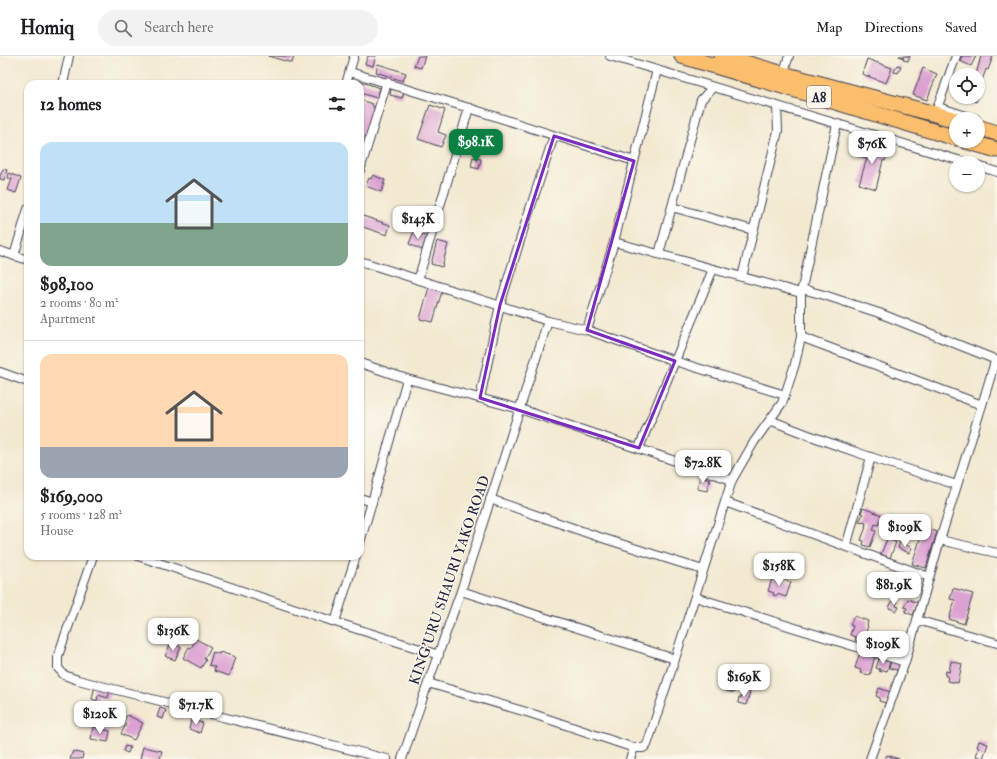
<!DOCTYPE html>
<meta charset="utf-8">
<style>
body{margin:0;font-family:"IM FELL Double Pica",serif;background:#f2f2f2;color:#202124;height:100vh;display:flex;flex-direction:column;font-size:15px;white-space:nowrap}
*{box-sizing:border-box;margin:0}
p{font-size:13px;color:#757577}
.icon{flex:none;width:22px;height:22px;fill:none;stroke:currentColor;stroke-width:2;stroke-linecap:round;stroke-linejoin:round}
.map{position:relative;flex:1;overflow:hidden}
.panel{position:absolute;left:24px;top:24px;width:340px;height:480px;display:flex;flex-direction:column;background:#fff;border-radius:12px;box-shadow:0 1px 3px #0004}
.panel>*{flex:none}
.fabs{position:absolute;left:949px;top:12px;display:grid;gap:8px}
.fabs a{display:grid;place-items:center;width:36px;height:36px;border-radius:50%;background:#fff;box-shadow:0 1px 3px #0004;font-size:20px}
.price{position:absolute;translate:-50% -34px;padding:0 9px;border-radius:8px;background:#fff;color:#222;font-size:13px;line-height:26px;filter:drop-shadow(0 1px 2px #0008)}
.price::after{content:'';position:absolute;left:50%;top:24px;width:12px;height:9px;margin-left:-6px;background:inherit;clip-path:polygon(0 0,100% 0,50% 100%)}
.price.on{background:#0b8043;color:#fff}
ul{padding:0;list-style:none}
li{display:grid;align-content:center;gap:8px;height:212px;padding:0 16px}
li+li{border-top:1px solid #e0e0e0}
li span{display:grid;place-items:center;height:124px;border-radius:12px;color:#555}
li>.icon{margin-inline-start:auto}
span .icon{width:72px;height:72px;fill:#fffc;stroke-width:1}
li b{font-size:17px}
h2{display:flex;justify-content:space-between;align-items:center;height:48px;padding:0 16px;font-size:17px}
header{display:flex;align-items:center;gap:24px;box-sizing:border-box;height:56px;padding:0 20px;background:#fff;border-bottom:1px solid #e0e0e0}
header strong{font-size:19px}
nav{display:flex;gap:22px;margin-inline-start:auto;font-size:14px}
.search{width:280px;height:36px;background:#f2f2f2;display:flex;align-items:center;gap:10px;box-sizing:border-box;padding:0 14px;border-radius:22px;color:#757577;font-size:15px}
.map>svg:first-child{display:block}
.building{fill:#dca1d2}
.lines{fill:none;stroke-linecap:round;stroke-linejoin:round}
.street-casing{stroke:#414052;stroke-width:10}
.highway-casing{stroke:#414052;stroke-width:17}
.street{stroke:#fff;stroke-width:8}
.highway{stroke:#fabe6d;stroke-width:15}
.marked{fill:none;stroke:#7b2cbf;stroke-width:3;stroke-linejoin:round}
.labels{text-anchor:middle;stroke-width:3;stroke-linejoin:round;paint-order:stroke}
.shield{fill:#fbf7ec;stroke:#636270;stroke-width:1}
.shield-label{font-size:13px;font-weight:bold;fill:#22223b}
.street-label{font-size:14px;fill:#22223b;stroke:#fbf7ec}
</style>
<header>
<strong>Homiq</strong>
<div class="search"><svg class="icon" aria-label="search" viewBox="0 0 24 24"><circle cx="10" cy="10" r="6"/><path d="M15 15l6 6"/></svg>Search here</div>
<nav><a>Map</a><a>Directions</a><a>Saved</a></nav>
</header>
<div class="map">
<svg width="997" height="703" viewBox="0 0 997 703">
<rect width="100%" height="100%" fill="#fbf7ec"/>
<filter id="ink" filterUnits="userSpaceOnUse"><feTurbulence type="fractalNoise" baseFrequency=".025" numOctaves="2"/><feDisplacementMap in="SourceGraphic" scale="8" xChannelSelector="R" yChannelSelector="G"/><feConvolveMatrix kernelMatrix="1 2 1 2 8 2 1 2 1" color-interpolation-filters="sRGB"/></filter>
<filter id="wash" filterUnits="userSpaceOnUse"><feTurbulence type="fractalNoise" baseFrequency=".012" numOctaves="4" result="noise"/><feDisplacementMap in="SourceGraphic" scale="16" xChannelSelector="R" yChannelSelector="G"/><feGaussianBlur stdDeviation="0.9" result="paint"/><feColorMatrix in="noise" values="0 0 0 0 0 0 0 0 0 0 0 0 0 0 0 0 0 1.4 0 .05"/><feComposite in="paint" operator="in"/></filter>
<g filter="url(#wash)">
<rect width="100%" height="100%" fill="#f3e9d1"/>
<g id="blocks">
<g class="building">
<polygon points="268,0 294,0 292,7"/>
<polygon points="368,0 376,0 373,10 365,8"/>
<polygon points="418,0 425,0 421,12 414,10"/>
<polygon points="899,0 910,0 908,5 903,4 904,2"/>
<polygon points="962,0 976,0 971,10 960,5"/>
<polygon points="981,0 993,0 988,14 986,13 980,30 981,30 978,39 978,19 976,19"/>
<polygon points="867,3 892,12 886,27 862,18"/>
<polygon points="378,8 406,17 403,25 376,16"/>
<polygon points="897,9 901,10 898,17 894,16"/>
<polygon points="923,12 937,18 927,44 913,39"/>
<polygon points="359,25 380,32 377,42 360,37 360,28 358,28"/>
<polygon points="391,33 404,36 402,42 390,39"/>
<polygon points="971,41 978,41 976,46 970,44"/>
<polygon points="361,44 372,48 375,54 364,92 360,93 360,46"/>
<polygon points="430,49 445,54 438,76 446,79 441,91 418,83"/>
<polygon points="863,88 888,95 885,105 883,104 876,133 859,128 867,102 859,100"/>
<polygon points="473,101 481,103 479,113 471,111"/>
<polygon points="3,113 7,114 4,124 0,123 0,120"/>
<polygon points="9,117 21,122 16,137 8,134 12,123 8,122"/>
<polygon points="373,119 385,124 383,128 385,128 381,136 366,130 369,122 371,123"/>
<polygon points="360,159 390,169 387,179 360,170"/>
<polygon points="414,175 427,181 422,194 409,188"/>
<polygon points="437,185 448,188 442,211 431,208"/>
<polygon points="429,231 442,235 433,266 420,263"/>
<polygon points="700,420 710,423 707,435 697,433"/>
<polygon points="863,452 882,459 878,469 875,468 873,474 876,475 870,491 863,489 864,485 861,484 866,471 865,471 866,467 862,466 861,467 859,466 863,458 861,457"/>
<polygon points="924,471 937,476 926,512 912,508"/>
<polygon points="902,474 909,477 905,485 898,481"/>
<polygon points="887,483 896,486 890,502 881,498"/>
<polygon points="900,486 912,492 909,497 898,492"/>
<polygon points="890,517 900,520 896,535 888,533 889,530 886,529"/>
<polygon points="773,520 791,526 786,541 777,538 777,540 773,539 774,537 768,535"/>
<polygon points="953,532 973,538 964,568 949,563 955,544 950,543"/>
<polygon points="908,543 918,547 913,559 905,556 907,552 904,551"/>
<polygon points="892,545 897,546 896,550 899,551 897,555 889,552"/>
<polygon points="854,560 868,565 867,569 868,570 862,587 855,584 856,581 850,579 853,570 850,569"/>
<polygon points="196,583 211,591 204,603 206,604 201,612 183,602 189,591 191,592"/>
<polygon points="171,587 181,591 175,604 165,600"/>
<polygon points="213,596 219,598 220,596 235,601 229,620 214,615 215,611 209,609"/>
<polygon points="860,596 875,600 870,619 860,617 861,614 855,612"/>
<polygon points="879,603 890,606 887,615 883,614 882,616 879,615 880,613 876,612"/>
<polygon points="951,605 962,608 958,627 947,625 948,620 945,620 946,615 949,616"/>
<polygon points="891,606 902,609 900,615 889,612"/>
<polygon points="730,618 739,621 734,637 723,634 726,623 729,624"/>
<polygon points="95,629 110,633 108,642 98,639 97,645 92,643"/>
<polygon points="879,632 890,636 886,647 879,645 880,642 876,640"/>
<polygon points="744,635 750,636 746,649 738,647 739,641 741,642"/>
<polygon points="90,646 103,652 97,665 84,660"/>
<polygon points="113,646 119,648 115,657 110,655"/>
<polygon points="160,652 166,654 163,663 157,661"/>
<polygon points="127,659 143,667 134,684 121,678 126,668 123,667"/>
<polygon points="191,664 203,667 200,677 189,673"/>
<polygon points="93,671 110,675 108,686 91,683"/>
<polygon points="979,685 988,688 983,702 976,700 979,691 977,691"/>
<polygon points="125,690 130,691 128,697 123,695"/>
<polygon points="143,691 162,695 160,703 140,703"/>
<polygon points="73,695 83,698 82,703 70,703"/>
<polygon points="887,699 899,703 885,703"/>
</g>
</g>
</g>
<g filter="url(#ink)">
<use href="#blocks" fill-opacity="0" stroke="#414052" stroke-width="1"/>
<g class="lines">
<g class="street-casing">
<g id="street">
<polyline points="610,0 968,107"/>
<polyline points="350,16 469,52 634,105"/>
<polyline points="783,18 789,0"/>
<polyline points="63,28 69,0"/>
<polyline points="346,28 354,0"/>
<polyline points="938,51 976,63"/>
<polyline points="935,58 956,0"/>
<polyline points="978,110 997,116"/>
<polyline points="360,114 387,26"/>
<polyline points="672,151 753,174"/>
<polyline points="614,186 801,237"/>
<polyline points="0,195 28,204"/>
<polyline points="659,198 701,44 713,31"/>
<polyline points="14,200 28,153"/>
<polyline points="360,205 548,265 587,274 675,305 785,339"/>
<polyline points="742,221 778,75 777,50"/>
<polyline points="418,224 469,52"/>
<polyline points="802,233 824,239 879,257 994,303 995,305 994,309 982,349"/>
<polyline points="587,274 614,186 657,14"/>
<polyline points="360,307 407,323 520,353 732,424"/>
<polyline points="0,316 28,326"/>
<polyline points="480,342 500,249 527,162 554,80"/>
<path d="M 770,364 C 831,389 894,409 957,429"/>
<polyline points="639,392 713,213"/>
<polyline points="360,442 372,446"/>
<polyline points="490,443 596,480 703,514"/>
<polyline points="725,446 929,521"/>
<polyline points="940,484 997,497"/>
<polyline points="360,486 372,446 407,323"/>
<polyline points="846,491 871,401"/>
<polyline points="93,500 58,600 58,612 64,619 78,624 387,703"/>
<polyline points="138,500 335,566 439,599"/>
<polyline points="461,535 675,603"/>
<polyline points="695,541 905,606 940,484 982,349 801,281"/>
<polyline points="917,564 997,587"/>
<polyline points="335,566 356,500"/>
<polyline points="428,627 533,658 634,692 643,692 647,689 675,603 732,424 754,386 782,347 785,339 795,308 801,281 801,237 837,68"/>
<polyline points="402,703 428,627 461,535 548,265"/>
<polyline points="630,703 634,692"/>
<polyline points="870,703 905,606"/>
</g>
</g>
<g class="highway-casing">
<g id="highway">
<polyline points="682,0 956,82"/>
<polyline points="722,0 783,18 935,58 956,64"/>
<polyline points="978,71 997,77"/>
<polyline points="966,85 997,94"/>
</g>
</g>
<use href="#street" class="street"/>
<use href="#highway" class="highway"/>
</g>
</g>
<path class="marked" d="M 554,80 L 634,105 L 587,274 L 675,305 L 639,392 L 480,342 L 500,249 Z"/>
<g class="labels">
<rect class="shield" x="807" y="30" width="24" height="22" rx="3"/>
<g class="shield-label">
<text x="819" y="46">A8</text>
</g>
<g class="street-label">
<text transform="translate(449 524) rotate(-71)" y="5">KING'URU SHAURI YAKO ROAD</text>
</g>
</g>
</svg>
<div class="fabs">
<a><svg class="icon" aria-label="locate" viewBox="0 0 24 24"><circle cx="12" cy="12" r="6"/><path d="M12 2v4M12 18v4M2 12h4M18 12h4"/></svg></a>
<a>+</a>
<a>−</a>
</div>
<b class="price on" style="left:476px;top:107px">$98.1K</b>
<b class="price" style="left:872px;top:109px">$76K</b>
<b class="price" style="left:418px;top:184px">$143K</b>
<b class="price" style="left:703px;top:428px">$72.8K</b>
<b class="price" style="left:905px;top:492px">$109K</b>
<b class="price" style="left:779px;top:531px">$158K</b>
<b class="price" style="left:894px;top:550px">$81.9K</b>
<b class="price" style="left:173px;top:596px">$136K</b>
<b class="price" style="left:883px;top:609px">$109K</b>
<b class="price" style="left:744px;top:642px">$169K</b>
<b class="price" style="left:196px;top:670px">$71.7K</b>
<b class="price" style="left:100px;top:679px">$120K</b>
<section class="panel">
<h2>12 homes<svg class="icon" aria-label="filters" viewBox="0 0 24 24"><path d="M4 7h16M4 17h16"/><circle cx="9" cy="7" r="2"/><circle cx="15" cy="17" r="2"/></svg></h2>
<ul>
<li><span style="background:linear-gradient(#bfe0f5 65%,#7fa58c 0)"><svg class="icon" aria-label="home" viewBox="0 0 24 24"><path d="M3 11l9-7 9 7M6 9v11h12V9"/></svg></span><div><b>$98,100</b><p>2 rooms · 80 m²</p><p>Apartment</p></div></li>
<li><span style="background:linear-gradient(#ffd9b3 75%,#9aa5b1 0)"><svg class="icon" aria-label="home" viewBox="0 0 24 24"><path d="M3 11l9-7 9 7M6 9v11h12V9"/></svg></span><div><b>$169,000</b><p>5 rooms · 128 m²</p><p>House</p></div></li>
</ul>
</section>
</div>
